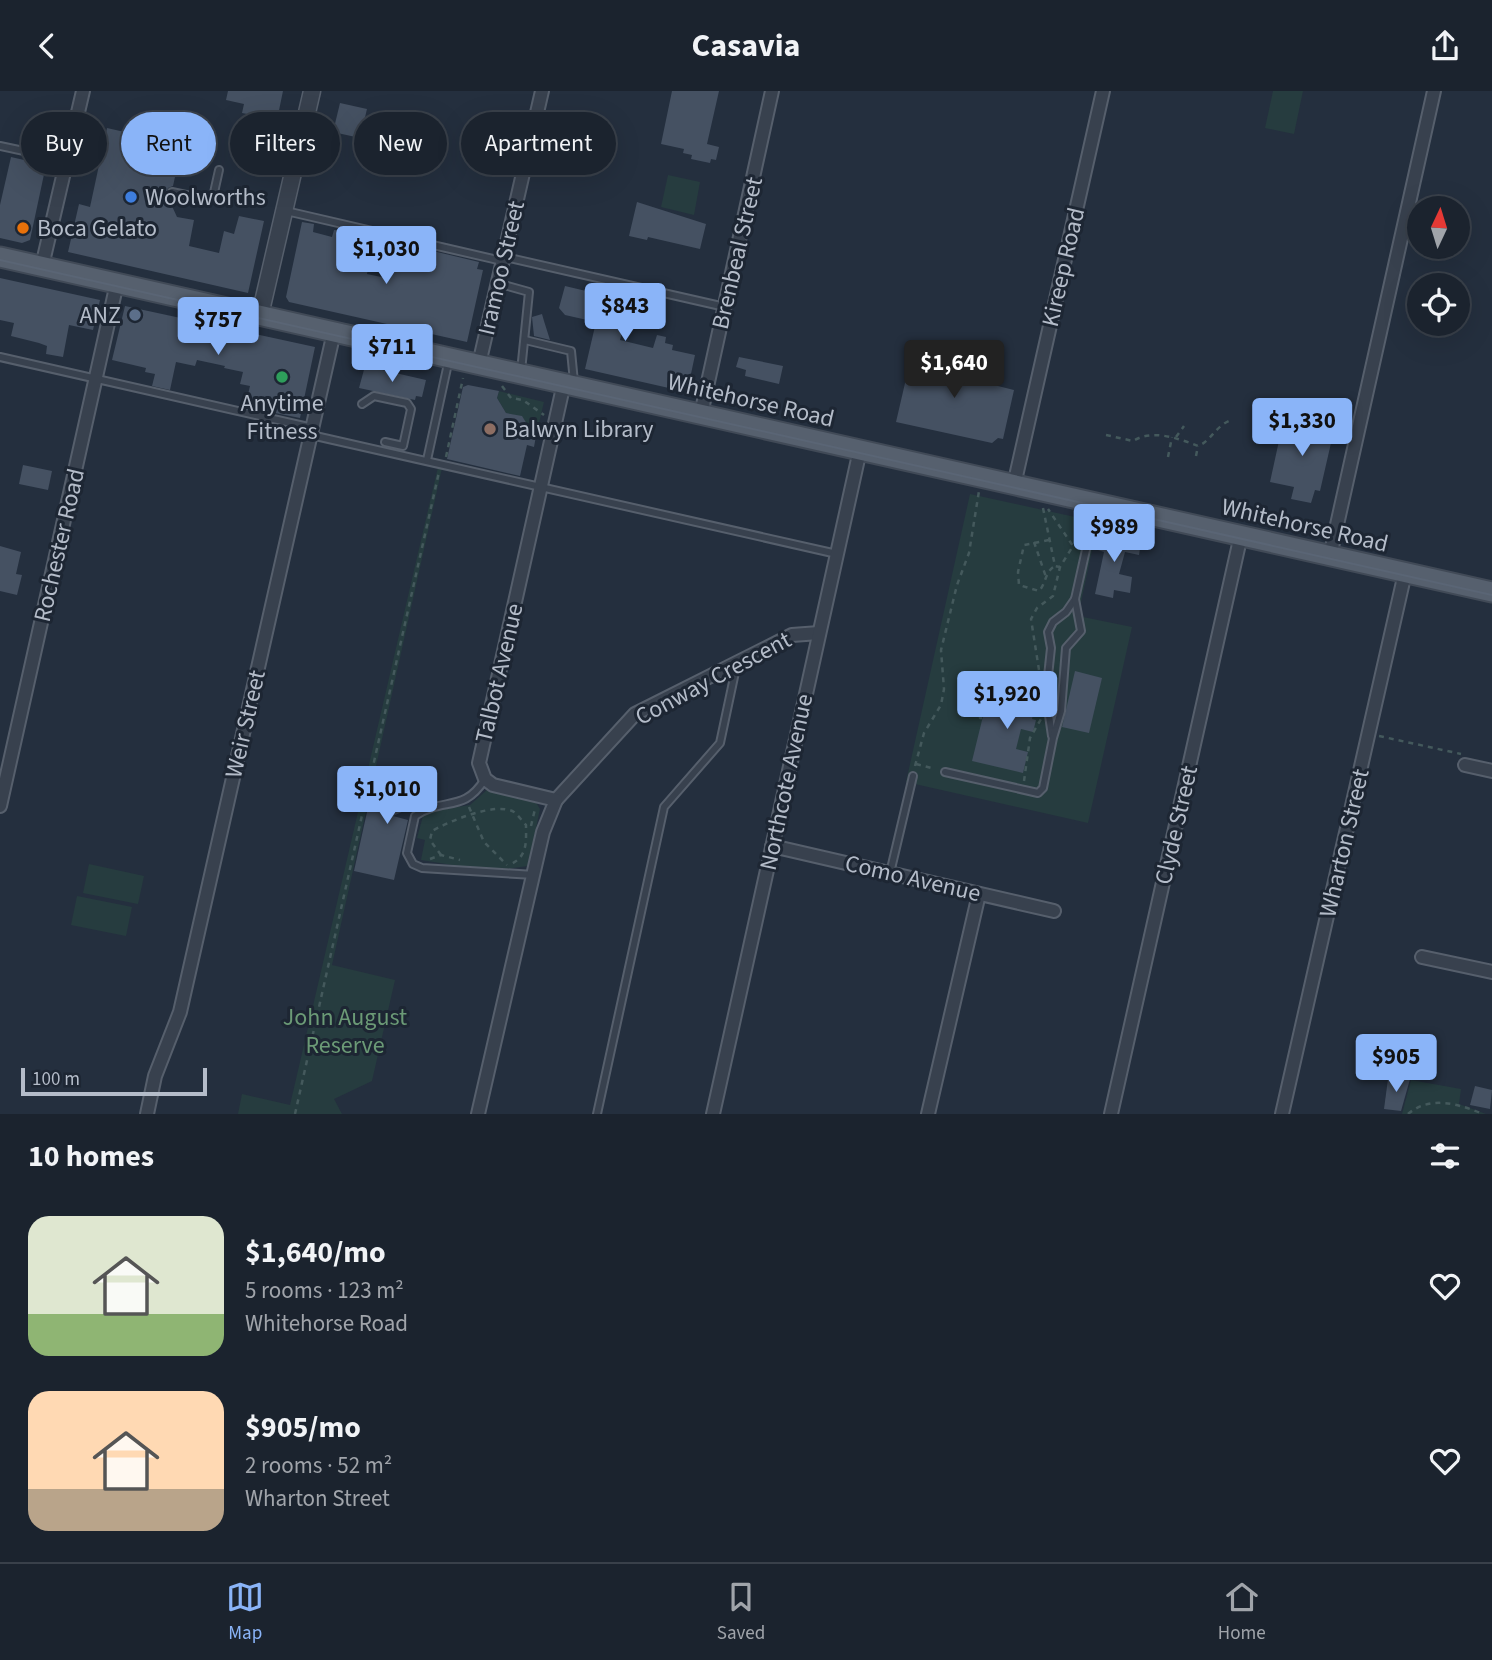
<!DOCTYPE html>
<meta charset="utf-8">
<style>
body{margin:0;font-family:"Source Sans 3",sans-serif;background:#242b36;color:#f1f3f6;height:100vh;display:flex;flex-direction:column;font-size:26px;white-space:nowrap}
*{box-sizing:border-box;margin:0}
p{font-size:23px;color:#a0a4aa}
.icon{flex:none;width:38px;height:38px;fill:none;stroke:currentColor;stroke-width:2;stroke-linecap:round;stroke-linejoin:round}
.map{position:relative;height:1023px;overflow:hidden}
.panel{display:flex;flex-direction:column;background:#1b232e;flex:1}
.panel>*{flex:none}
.banner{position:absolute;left:21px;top:21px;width:700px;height:63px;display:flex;gap:14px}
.needle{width:46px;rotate:4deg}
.tools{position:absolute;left:1407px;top:105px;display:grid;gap:14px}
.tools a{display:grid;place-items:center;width:63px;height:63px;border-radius:50%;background:#1b232e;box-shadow:0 7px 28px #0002,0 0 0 2px #39404a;font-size:35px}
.scale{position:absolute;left:21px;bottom:18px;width:186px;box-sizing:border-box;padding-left:7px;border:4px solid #b4bcc9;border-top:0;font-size:19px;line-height:24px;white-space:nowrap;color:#b4bcc9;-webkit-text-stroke:5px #1d2633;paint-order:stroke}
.price{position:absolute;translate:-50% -60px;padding:0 16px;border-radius:7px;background:#8ab4f8;color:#111;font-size:23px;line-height:46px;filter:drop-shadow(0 2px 4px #0008)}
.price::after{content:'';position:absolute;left:50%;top:42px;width:21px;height:16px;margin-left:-10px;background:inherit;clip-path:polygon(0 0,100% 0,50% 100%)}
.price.active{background:#222;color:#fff}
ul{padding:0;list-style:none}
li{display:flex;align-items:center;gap:21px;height:175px;padding:0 28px}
li span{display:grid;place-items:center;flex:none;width:196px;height:140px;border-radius:21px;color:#555}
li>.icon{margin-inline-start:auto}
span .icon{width:84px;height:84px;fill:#fffc;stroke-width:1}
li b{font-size:30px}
h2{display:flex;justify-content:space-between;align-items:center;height:84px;padding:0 28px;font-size:30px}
.pill{padding:0 24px;border-radius:32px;background:#1b232e;box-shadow:0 7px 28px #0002,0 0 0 2px #39404a;font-size:24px;line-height:63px}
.pill.active{background:#8ab4f8;color:#111}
header{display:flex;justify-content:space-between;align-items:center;height:91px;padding:0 28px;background:#1b232e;font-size:32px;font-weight:700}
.tab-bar{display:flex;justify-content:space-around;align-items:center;height:98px;border-top:2px solid #39404a;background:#1b232e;font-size:19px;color:#a0a4aa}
.tab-bar a{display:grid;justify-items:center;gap:4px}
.tab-bar .active{color:#8ab4f8}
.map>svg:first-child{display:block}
.green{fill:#263c3f}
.building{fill:#455162}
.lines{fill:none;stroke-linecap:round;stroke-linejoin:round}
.service-casing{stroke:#565f6c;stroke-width:10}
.minor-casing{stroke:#565f6c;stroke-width:16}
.tertiary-casing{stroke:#565f6c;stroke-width:19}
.primary-casing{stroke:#414a57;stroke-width:23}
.path{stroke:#44595c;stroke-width:2.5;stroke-dasharray:5 5;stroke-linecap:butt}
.service{stroke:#38414e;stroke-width:6}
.minor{stroke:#38414e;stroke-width:12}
.tertiary{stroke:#38414e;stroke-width:16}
.primary{stroke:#56606e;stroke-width:19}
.tram{stroke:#5a6575;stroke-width:2}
.shop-dot{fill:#3f7fe0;stroke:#1d2633;stroke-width:2.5}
.food-dot{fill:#e8710a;stroke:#1d2633;stroke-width:2.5}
.service-dot{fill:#5c6f8a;stroke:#1d2633;stroke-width:2.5}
.leisure-dot{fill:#2e9e5b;stroke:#1d2633;stroke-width:2.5}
.education-dot{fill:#8d6e63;stroke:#1d2633;stroke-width:2.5}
.labels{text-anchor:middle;stroke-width:6;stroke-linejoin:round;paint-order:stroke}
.poi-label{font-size:24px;fill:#b4bcc9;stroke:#1d2633;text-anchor:start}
.street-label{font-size:24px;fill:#b4bcc9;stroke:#1d2633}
.park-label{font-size:24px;fill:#6b9a76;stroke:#1d2633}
</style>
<header><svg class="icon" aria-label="back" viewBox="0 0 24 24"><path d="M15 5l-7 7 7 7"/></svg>Casavia<svg class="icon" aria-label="share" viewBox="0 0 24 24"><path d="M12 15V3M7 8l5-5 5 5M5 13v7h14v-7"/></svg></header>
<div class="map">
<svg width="1492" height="1023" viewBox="0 0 1492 1023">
<rect width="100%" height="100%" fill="#242f3e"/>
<g class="green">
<polygon points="1273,0 1303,0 1294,43 1265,37"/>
<polygon points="668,84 700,91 694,124 661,116"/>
<polygon points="499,300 544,311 536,345 525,343 527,333 522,326 506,322 497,307"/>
<polygon points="438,376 442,377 332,874 395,889 372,990 334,1008 342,1023 238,1023 242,1003 290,1014"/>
<polygon points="970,403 1098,431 1078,525 1132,536 1088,732 906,691"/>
<polygon points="488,698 535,710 540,718 528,775 490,780 421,769 425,749 417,747 423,725 432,720 470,714"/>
<polygon points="89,773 144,785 138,813 83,802"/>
<polygon points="77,805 132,816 126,845 71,834"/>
<polygon points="1411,989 1461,998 1459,1013 1486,1023 1402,1023"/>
</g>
<g class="building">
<polygon points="228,0 283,0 277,29 242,22 244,13 226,9"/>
<polygon points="672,0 719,0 707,53 719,56 716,69 711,68 710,72 691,68 692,64 683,62 684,58 661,53"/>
<polygon points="340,12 367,18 360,47 333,41"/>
<polygon points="107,37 182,54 173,95 168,97 166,102 177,126 194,129 189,155 219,162 224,140 234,143 239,125 264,130 248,202 68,161 79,113 90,116"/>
<polygon points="11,66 46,74 30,149 22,152 0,147 0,114"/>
<polygon points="637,111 706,133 700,158 648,146 647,149 629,145"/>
<polygon points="302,131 314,133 313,141 332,146 334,139 344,140 342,152 372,159 367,183 386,187 391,164 400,165 403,153 412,155 410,162 432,167 433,160 479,171 477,178 483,179 467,251 289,211 286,206"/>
<polygon points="0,187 100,209 93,239 69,234 63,266 46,263 47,255 39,252 11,245 14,232 0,229"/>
<polygon points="565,195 603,204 604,198 631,204 620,249 653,257 657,244 666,246 665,252 673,254 672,259 695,264 688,297 682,300 585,278 596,231 565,224 559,217"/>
<polygon points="125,215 315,256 300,327 245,316 250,295 240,293 243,281 224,277 225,275 197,269 195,275 176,271 170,299 152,295 155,283 145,281 146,277 112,269"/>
<polygon points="542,223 544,230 550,249 534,245 532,226"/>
<polygon points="912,262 979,278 978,281 988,283 986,292 1014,299 1003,348 998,347 992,352 896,331"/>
<polygon points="739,266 783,275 779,293 745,285 746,279 736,276"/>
<polygon points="365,275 426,289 422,306 416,305 415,309 359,297"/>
<polygon points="468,294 499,300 497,307 506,322 522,325 527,333 525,343 536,345 534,356 527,354 520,385 447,368 463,296"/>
<polygon points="1314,319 1329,323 1323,350 1331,352 1320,400 1315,399 1311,412 1291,408 1294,396 1270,391 1282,336 1293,339 1296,328 1318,333"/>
<polygon points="23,374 52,380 48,399 19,393"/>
<polygon points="1099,442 1141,451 1139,464 1125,461 1119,483 1132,486 1130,502 1114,499 1113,507 1095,503 1104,461 1095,458"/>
<polygon points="0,455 21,461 16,483 22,484 17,504 0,500"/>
<polygon points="1075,580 1102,587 1089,642 1062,636"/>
<polygon points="1012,592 1039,598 1032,628 1036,629 1033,641 1021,638 1016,658 1028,661 1023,682 972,670 985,617 1005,622"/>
<polygon points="375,685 432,698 430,708 393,725 408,729 394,789 354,780"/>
<polygon points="1388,988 1410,988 1401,1020 1384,1018"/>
<polygon points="1475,995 1492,999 1490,1018 1470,1014"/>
</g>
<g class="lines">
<g class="service-casing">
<g id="service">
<polyline points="0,55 66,69"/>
<polyline points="172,101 205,108 213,106 219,79"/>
<polyline points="286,120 502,170"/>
<polyline points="505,166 725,216"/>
<polyline points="497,192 529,201 521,280"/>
<polyline points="525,249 571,260 574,291"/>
<polyline points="0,266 313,337"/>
<polyline points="362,313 374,305 407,312 411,318 403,355 385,351"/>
<polyline points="311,344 837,463"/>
<polyline points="427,369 449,268"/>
<polyline points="1052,645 1046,604 1051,557 1048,541 1053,531 1066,521 1075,508"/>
<polyline points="945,681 1038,702 1043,697 1053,647 1061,620 1066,557 1081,540 1075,508 1096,414"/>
<path d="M 485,688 C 463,723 444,705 415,725 L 407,762 L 413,773 L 422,777 L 534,784"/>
<polyline points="890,782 913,685"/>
<polyline points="597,1023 664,716 720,652 737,572"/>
</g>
</g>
<g class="minor-casing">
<g id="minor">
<polyline points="42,175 83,0"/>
<polyline points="479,273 542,0"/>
<polyline points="701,323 772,0"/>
<polyline points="1014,394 1103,0"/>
<polyline points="1330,465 1434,0"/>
<polyline points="1465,674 1492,680"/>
<polyline points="556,709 635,623 792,544 819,542"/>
<polyline points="0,715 117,192"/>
<polyline points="772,755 1054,820"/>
<polyline points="1422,866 1492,881"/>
<polyline points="147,1023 155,985 180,921 334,241"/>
<polyline points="478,1023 543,741 556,709 493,694 485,688 479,672 564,292"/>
<polyline points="713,1023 860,359"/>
<polyline points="928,1023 979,803"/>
<polyline points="1111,1023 1241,444"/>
<polyline points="1282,1023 1405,482"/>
</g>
</g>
<g class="tertiary-casing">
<polyline id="tertiary" points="260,224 312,0"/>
</g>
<g class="primary-casing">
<polyline id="primary" points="0,166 1492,501"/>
</g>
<g class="path">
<polyline points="502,295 511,307 523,309 544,324"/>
<path d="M 1106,344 L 1133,350 C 1152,338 1178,347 1198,355 C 1211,350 1215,336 1229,330"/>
<polyline points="1176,346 1184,335"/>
<polyline points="1196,365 1198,355"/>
<polyline points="446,366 463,287"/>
<polyline points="1168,366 1172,346"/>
<polyline points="1043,417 1055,475 1060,476"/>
<path d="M 1049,449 L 1024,454 L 1018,481 L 1019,494 L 1039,500 C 1046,493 1045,480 1055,475"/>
<polyline points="1034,451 1046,486"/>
<polyline points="1039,579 1031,528 1037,517 1053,505 1060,476 1073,455 1048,418"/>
<path d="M 982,627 L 980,627 L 980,609 C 1004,587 1007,585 1039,584"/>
<polyline points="1379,645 1461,663"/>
<polyline points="916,673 935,678"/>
<polyline points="915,675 924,642 941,614 944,598 941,559 957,494 969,462 979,400"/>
<polyline points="1024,690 1030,647 1041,628"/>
<polyline points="469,716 484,751 507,774"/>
<polyline points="531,735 535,718"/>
<path d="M 441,764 L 430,749 L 432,740 C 448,731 496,710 514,721 C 518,724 522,730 526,734 C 526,750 528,765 511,773"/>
<polyline points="430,768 441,764 460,769"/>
<polyline points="295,1023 439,381"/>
<path d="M 1408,1023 C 1430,1004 1459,1013 1483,1023"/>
</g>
<use href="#service" class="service"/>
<use href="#minor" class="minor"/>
<use href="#tertiary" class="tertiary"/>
<use href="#primary" class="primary"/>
<polyline class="tram" points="0,169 1492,504"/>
</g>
<circle class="shop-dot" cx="131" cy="106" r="7"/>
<circle class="food-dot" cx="23" cy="137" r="7"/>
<circle class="service-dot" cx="135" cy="224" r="7"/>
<circle class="leisure-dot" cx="282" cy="286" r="7"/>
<circle class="education-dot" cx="490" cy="338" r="7"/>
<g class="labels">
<g class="poi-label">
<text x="145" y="114">Woolworths</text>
<text x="37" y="145">Boca Gelato</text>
<text x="121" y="232" text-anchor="end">ANZ</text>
<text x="282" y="320" text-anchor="middle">Anytime<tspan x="282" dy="28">Fitness</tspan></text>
<text x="504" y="346">Balwyn Library</text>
</g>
<g class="street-label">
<text transform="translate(737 162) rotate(-77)" y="8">Brenbeal Street</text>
<text transform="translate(1063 176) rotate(-77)" y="8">Kireep Road</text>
<text transform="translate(501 177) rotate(-77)" y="8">Iramoo Street</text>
<text transform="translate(751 309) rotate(13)" y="8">Whitehorse Road</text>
<text transform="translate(1305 434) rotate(13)" y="8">Whitehorse Road</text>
<text transform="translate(59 454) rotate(-77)" y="8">Rochester Road</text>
<text transform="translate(499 582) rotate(-77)" y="8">Talbot Avenue</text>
<text transform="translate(713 587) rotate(-28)" y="8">Conway Crescent</text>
<text transform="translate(245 633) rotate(-77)" y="8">Weir Street</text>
<text transform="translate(786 691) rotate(-78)" y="8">Northcote Avenue</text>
<text transform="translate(1176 734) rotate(-77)" y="8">Clyde Street</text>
<text transform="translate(1344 752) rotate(-77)" y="8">Wharton Street</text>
<text transform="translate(913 787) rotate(13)" y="8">Como Avenue</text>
</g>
<g class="park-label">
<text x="345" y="934">John August<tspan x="345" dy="28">Reserve</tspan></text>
</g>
</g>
</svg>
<div class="tools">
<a><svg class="needle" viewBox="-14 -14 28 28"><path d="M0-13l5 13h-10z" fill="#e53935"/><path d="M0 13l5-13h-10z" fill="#a0a4aa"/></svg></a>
<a><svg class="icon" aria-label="locate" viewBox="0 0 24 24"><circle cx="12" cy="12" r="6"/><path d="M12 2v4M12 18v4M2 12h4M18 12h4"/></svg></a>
</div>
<div class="scale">100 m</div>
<b class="price" style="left:386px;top:195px">$1,030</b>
<b class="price" style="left:625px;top:252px">$843</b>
<b class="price" style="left:218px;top:266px">$757</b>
<b class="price" style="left:392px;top:293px">$711</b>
<b class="price active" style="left:954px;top:309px">$1,640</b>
<b class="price" style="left:1302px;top:367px">$1,330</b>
<b class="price" style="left:1114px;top:473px">$989</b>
<b class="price" style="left:1007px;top:640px">$1,920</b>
<b class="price" style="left:387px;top:735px">$1,010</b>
<b class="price" style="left:1396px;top:1003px">$905</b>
<div class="banner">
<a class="pill">Buy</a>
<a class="pill active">Rent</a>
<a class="pill">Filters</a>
<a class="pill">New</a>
<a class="pill">Apartment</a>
</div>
</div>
<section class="panel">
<h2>10 homes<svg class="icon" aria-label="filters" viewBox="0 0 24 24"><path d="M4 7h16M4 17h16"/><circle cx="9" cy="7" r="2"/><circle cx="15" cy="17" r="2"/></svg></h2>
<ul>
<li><span style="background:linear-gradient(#dfe7d0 70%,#8fb573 0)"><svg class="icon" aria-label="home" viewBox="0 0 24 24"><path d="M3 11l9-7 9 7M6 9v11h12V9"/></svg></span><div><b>$1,640/mo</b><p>5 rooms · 123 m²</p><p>Whitehorse Road</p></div><svg class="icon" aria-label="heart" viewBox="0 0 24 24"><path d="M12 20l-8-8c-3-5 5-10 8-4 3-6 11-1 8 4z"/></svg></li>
<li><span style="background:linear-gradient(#ffd9b3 70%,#b9a48a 0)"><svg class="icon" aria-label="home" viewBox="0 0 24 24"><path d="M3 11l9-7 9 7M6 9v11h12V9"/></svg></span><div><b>$905/mo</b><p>2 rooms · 52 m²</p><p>Wharton Street</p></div><svg class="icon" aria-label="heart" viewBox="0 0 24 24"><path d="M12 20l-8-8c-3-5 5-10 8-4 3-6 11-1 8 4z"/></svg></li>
</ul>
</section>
<nav class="tab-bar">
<a class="active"><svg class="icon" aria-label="map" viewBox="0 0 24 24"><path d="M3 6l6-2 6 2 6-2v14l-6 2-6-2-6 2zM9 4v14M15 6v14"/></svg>Map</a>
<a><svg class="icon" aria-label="saved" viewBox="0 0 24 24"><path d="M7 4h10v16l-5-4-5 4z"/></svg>Saved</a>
<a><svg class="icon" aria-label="home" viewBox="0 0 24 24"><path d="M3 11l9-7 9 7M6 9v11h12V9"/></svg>Home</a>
</nav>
